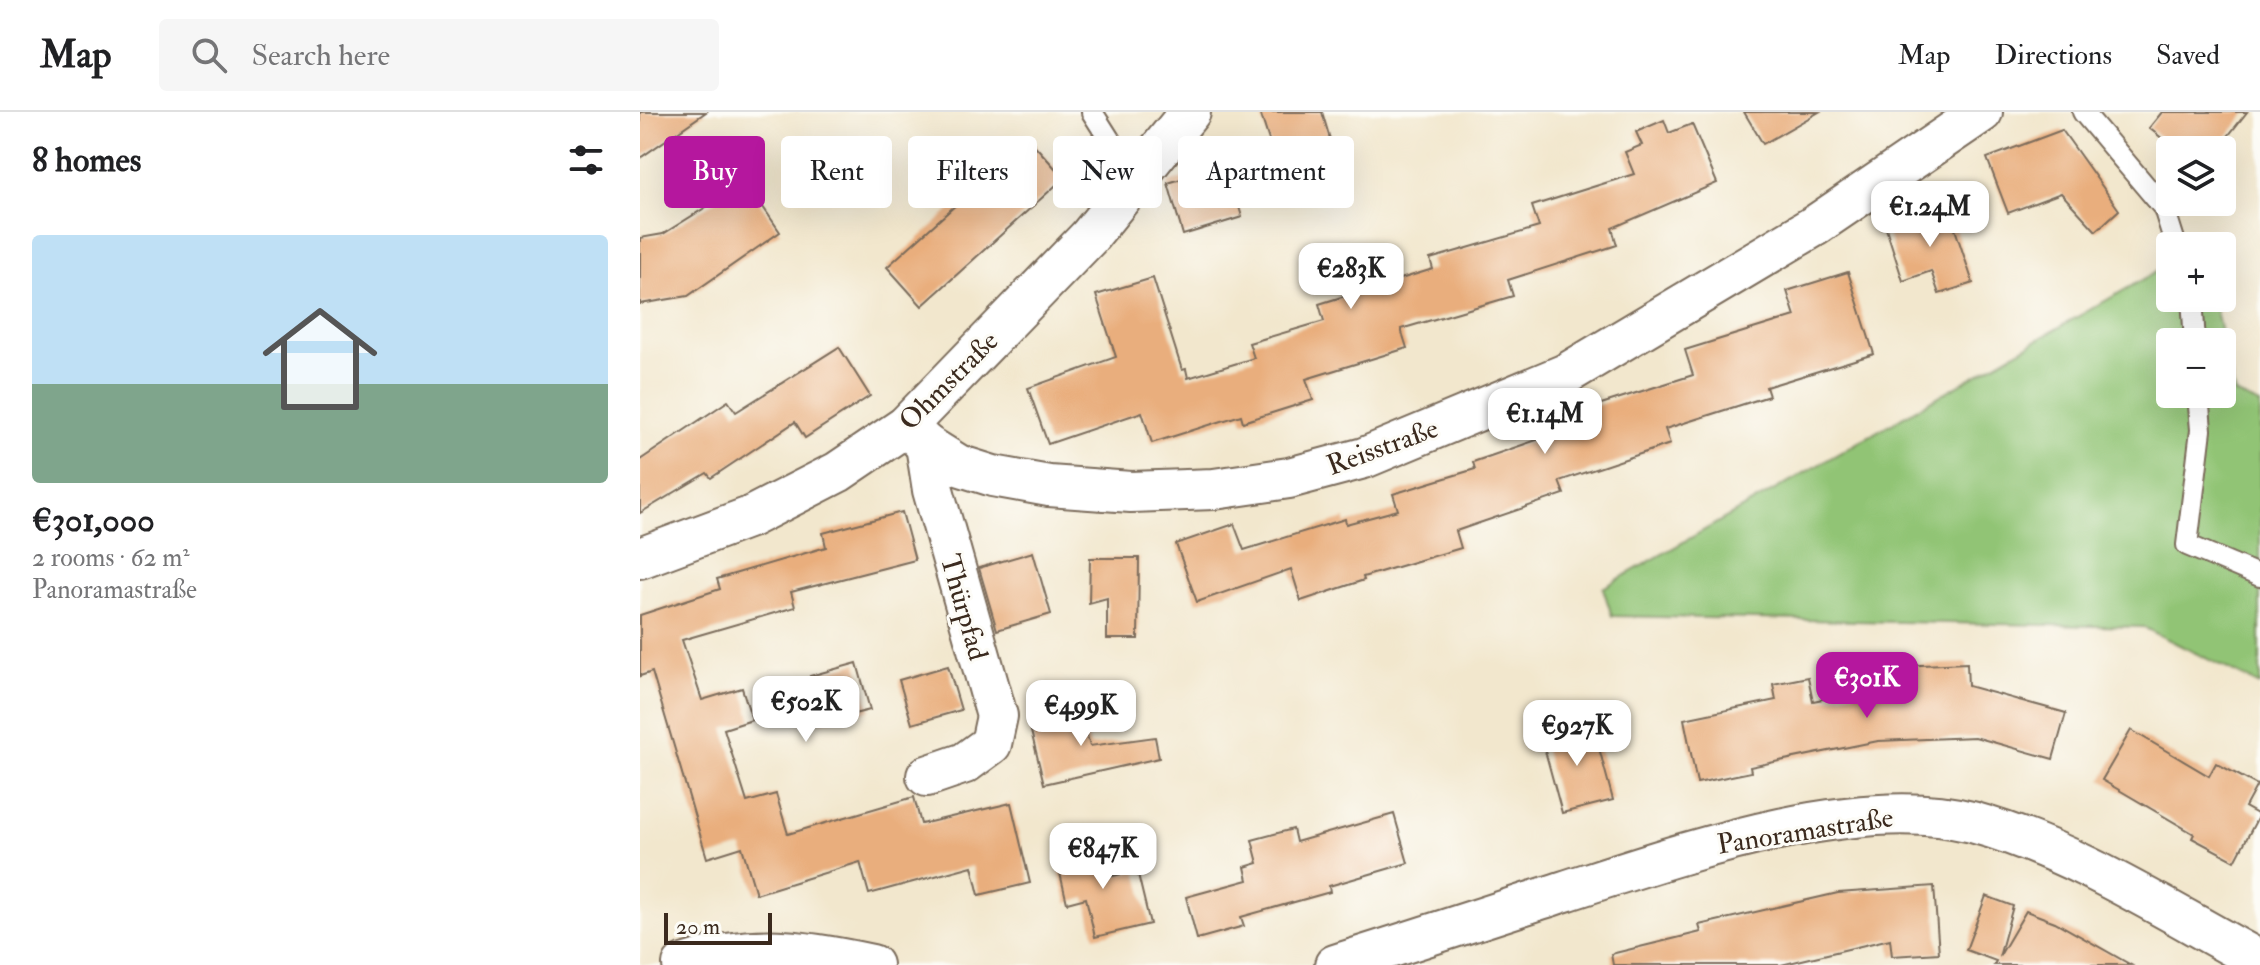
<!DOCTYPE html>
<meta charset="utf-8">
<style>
body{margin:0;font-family:"IM FELL Double Pica",serif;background:#f6f6f6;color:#202124;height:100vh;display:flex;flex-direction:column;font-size:30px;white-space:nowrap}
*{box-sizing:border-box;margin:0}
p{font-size:26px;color:#757577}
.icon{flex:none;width:44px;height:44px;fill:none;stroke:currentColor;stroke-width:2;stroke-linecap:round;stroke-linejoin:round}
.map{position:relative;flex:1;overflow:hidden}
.side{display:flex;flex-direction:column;background:#fff;width:640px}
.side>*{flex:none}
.banner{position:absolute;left:24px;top:24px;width:760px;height:72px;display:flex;gap:16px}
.fabs{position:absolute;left:1516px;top:24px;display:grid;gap:16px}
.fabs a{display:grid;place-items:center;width:80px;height:80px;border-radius:8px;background:#fff;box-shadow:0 8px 32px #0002;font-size:40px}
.scale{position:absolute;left:24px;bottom:20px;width:108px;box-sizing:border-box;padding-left:8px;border:4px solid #3b2a1e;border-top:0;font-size:22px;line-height:28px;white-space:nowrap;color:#3b2a1e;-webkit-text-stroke:6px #fdfcf7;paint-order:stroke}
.price{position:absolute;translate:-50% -68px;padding:0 18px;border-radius:16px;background:#fff;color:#222;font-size:26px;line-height:52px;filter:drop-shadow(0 2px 4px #0008)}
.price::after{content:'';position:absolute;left:50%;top:48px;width:24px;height:18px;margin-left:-12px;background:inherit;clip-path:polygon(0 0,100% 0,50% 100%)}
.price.current{background:#b5179e;color:#fff}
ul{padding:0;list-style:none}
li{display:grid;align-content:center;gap:16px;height:424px;padding:0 32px}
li+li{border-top:2px solid #e0e0e0}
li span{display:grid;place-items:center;height:248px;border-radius:8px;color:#555}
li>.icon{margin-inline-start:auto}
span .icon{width:144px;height:144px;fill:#fffc;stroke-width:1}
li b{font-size:34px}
h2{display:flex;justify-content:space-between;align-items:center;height:96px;padding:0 32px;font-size:34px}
.tag{padding:0 28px;border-radius:8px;background:#fff;box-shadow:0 8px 32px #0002;font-size:28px;line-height:72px}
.tag.current{background:#b5179e;color:#fff}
header{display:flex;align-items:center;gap:48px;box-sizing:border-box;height:112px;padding:0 40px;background:#fff;border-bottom:2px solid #e0e0e0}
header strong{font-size:38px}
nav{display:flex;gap:44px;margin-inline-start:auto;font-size:28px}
.search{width:560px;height:72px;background:#f6f6f6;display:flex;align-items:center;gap:20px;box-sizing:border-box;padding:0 28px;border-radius:8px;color:#757577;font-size:30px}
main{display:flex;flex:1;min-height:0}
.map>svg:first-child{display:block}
.green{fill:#91c475;stroke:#66774a;stroke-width:2;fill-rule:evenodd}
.building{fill:#e9ae7d}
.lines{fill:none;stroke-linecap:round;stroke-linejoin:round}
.lane-casing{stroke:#7b6c5b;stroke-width:24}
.street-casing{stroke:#7b6c5b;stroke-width:44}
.lane{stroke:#fff;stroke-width:20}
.street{stroke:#fff;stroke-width:40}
.labels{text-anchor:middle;stroke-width:6;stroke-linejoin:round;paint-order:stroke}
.street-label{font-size:28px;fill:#3b2a1e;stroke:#fdfcf7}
</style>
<header>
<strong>Map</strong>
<div class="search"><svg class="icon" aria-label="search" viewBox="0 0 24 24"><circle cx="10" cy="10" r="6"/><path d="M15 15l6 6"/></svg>Search here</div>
<nav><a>Map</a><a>Directions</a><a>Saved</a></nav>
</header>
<main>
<section class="side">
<h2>8 homes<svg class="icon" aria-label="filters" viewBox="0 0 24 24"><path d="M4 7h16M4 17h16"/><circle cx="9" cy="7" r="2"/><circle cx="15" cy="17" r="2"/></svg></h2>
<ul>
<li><span style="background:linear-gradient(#bfe0f5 60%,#7fa58c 0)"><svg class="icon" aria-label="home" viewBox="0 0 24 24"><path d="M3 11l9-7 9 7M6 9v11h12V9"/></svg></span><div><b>€301,000</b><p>2 rooms · 62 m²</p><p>Panoramastraße</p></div></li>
</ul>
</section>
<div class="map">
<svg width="1620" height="853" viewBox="0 0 1620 853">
<rect width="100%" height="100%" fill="#fdfcf7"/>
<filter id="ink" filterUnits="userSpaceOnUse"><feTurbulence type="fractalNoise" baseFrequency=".0125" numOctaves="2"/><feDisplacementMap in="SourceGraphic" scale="16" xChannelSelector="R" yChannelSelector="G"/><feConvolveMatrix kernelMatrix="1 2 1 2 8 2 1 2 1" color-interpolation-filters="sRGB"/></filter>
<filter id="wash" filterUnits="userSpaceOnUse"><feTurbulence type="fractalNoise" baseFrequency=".006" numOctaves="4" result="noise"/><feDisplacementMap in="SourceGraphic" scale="32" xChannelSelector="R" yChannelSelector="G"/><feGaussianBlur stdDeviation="1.8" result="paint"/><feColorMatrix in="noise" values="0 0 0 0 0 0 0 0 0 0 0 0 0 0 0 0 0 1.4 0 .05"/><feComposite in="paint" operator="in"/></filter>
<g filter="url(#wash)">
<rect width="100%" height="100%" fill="#f2e7cd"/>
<path class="green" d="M 1530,152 L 1530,186 L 1573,186 L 1595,282 L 1620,293 L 1620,573 L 1503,515 L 972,504 L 963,476 ZM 1530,230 L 1582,230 L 1582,282 L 1530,282 Z"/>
<g id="blocks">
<g class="building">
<polygon points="0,0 66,0 0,46"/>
<polygon points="620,0 682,0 690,27 634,44"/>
<polygon points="1104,0 1179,0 1123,32"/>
<polygon points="1522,0 1607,0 1577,38 1537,38 1509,16"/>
<polygon points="1024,8 1029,21 1052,12 1077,71 972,116 977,133 868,168 873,184 761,217 767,236 666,267 673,288 603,310 601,303 512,331 502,300 408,332 388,276 476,245 456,183 513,166 542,258 546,257 548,266 614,246 609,231 684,209 679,192 793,157 790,147 899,115 892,94 994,62 985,40 1002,33 996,20"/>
<polygon points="1422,18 1479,98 1456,119 1421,81 1368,101 1347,46"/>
<polygon points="389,27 424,66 282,194 247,155"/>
<polygon points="587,53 602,105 543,123 528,71"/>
<polygon points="106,70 140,120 48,184 0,192 0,126 23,122"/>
<polygon points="1307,93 1333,171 1299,182 1291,159 1263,169 1245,113"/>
<polygon points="1208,160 1234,242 1126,275 1129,284 1025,317 1030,332 919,369 924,382 816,419 821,436 723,465 724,468 661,489 651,457 557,490 536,432 594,412 604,438 705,407 706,412 758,398 753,382 835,357 833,350 943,312 939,299 1053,263 1045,238 1155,204 1147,179"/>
<polygon points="199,235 230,284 165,326 155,310 71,366 67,361 0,401 0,348 88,289 96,300"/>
<polygon points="262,400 275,448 151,480 155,495 42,528 62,588 102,576 112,608 84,617 107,690 136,682 148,722 274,685 281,712 371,691 390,771 339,783 332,754 229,782 220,750 116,782 102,735 67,746 12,560 0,564 0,503 80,477 77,467 186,435 183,421"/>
<polygon points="393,440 411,502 357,518 339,456"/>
<polygon points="450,446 499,446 498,527 467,527 467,486 449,491"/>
<polygon points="217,551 230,598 182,610 170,564"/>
<polygon points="1327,551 1328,574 1426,601 1413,647 1335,625 1238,629 1110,655 1111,660 1057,671 1044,607 1136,588 1133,572 1168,565 1173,589 1236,576 1235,555"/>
<polygon points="308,554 321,598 272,612 259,568"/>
<polygon points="438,594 450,634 515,625 519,646 404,672 388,607"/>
<polygon points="952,610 973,688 922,701 901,624"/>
<polygon points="1491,618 1569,664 1576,651 1617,673 1605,695 1619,703 1595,749 1552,726 1554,722 1462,668"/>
<polygon points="754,702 768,751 689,774 690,780 601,805 604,814 557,827 546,785 608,768 605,755 618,751 612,728 653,717 656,730"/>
<polygon points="465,732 473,764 497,758 510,812 455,825 446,786 427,791 416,744"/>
<polygon points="1294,774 1299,841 1252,844 1250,827 1141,853 973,853 971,842 1061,820 1059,813 1198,781"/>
<polygon points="1346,784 1373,794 1359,845 1386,799 1415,810 1491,853 1354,853 1356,849 1326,838"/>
</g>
</g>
</g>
<g filter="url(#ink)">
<use href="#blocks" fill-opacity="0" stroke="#7b6c5b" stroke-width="2"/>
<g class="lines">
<g class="lane-casing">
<g id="lane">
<polyline points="452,0 495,68"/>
<polyline points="1443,0 1524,96 1536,134"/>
<polyline points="1552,186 1555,230"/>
<polyline points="1558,282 1561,318 1547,433 1620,464"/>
</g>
</g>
<g class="street-casing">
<g id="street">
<polyline points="266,314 286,333 318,353 353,364 409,374 491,380 574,377 649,366 724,346 926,262 1176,113 1342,0"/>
<polyline points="286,333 293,378 357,604 351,632 325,651 287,664"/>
<polyline points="0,446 110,405 198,360 266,314 449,125 550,0"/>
<path d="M 43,853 C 112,830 162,838 232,853"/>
<path d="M 695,853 C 772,829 848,804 925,779 C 1037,743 1216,680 1332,710 C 1434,738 1527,799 1620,849"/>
</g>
</g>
<use href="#lane" class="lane"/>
<use href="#street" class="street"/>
</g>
</g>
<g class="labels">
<g class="street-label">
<text transform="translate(308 268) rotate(-45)" y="10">Ohmstraße</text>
<text transform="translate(742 334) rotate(-20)" y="10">Reisstraße</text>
<text transform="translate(325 495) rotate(74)" y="10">Thürpfad</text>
<text transform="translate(1165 718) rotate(-9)" y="10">Panoramastraße</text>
</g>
</g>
</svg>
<div class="fabs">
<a><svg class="icon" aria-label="layers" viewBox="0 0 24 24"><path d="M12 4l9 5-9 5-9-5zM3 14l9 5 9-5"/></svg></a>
<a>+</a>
<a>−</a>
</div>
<div class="scale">20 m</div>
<b class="price" style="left:1290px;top:137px">€1.24M</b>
<b class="price" style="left:711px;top:199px">€283K</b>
<b class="price" style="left:905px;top:344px">€1.14M</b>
<b class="price current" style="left:1227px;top:608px">€301K</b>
<b class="price" style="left:166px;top:632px">€502K</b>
<b class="price" style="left:441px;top:636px">€499K</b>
<b class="price" style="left:937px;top:656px">€927K</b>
<b class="price" style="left:463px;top:779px">€847K</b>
<div class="banner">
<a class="tag current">Buy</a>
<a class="tag">Rent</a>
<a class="tag">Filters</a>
<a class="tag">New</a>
<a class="tag">Apartment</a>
</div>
</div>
</main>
